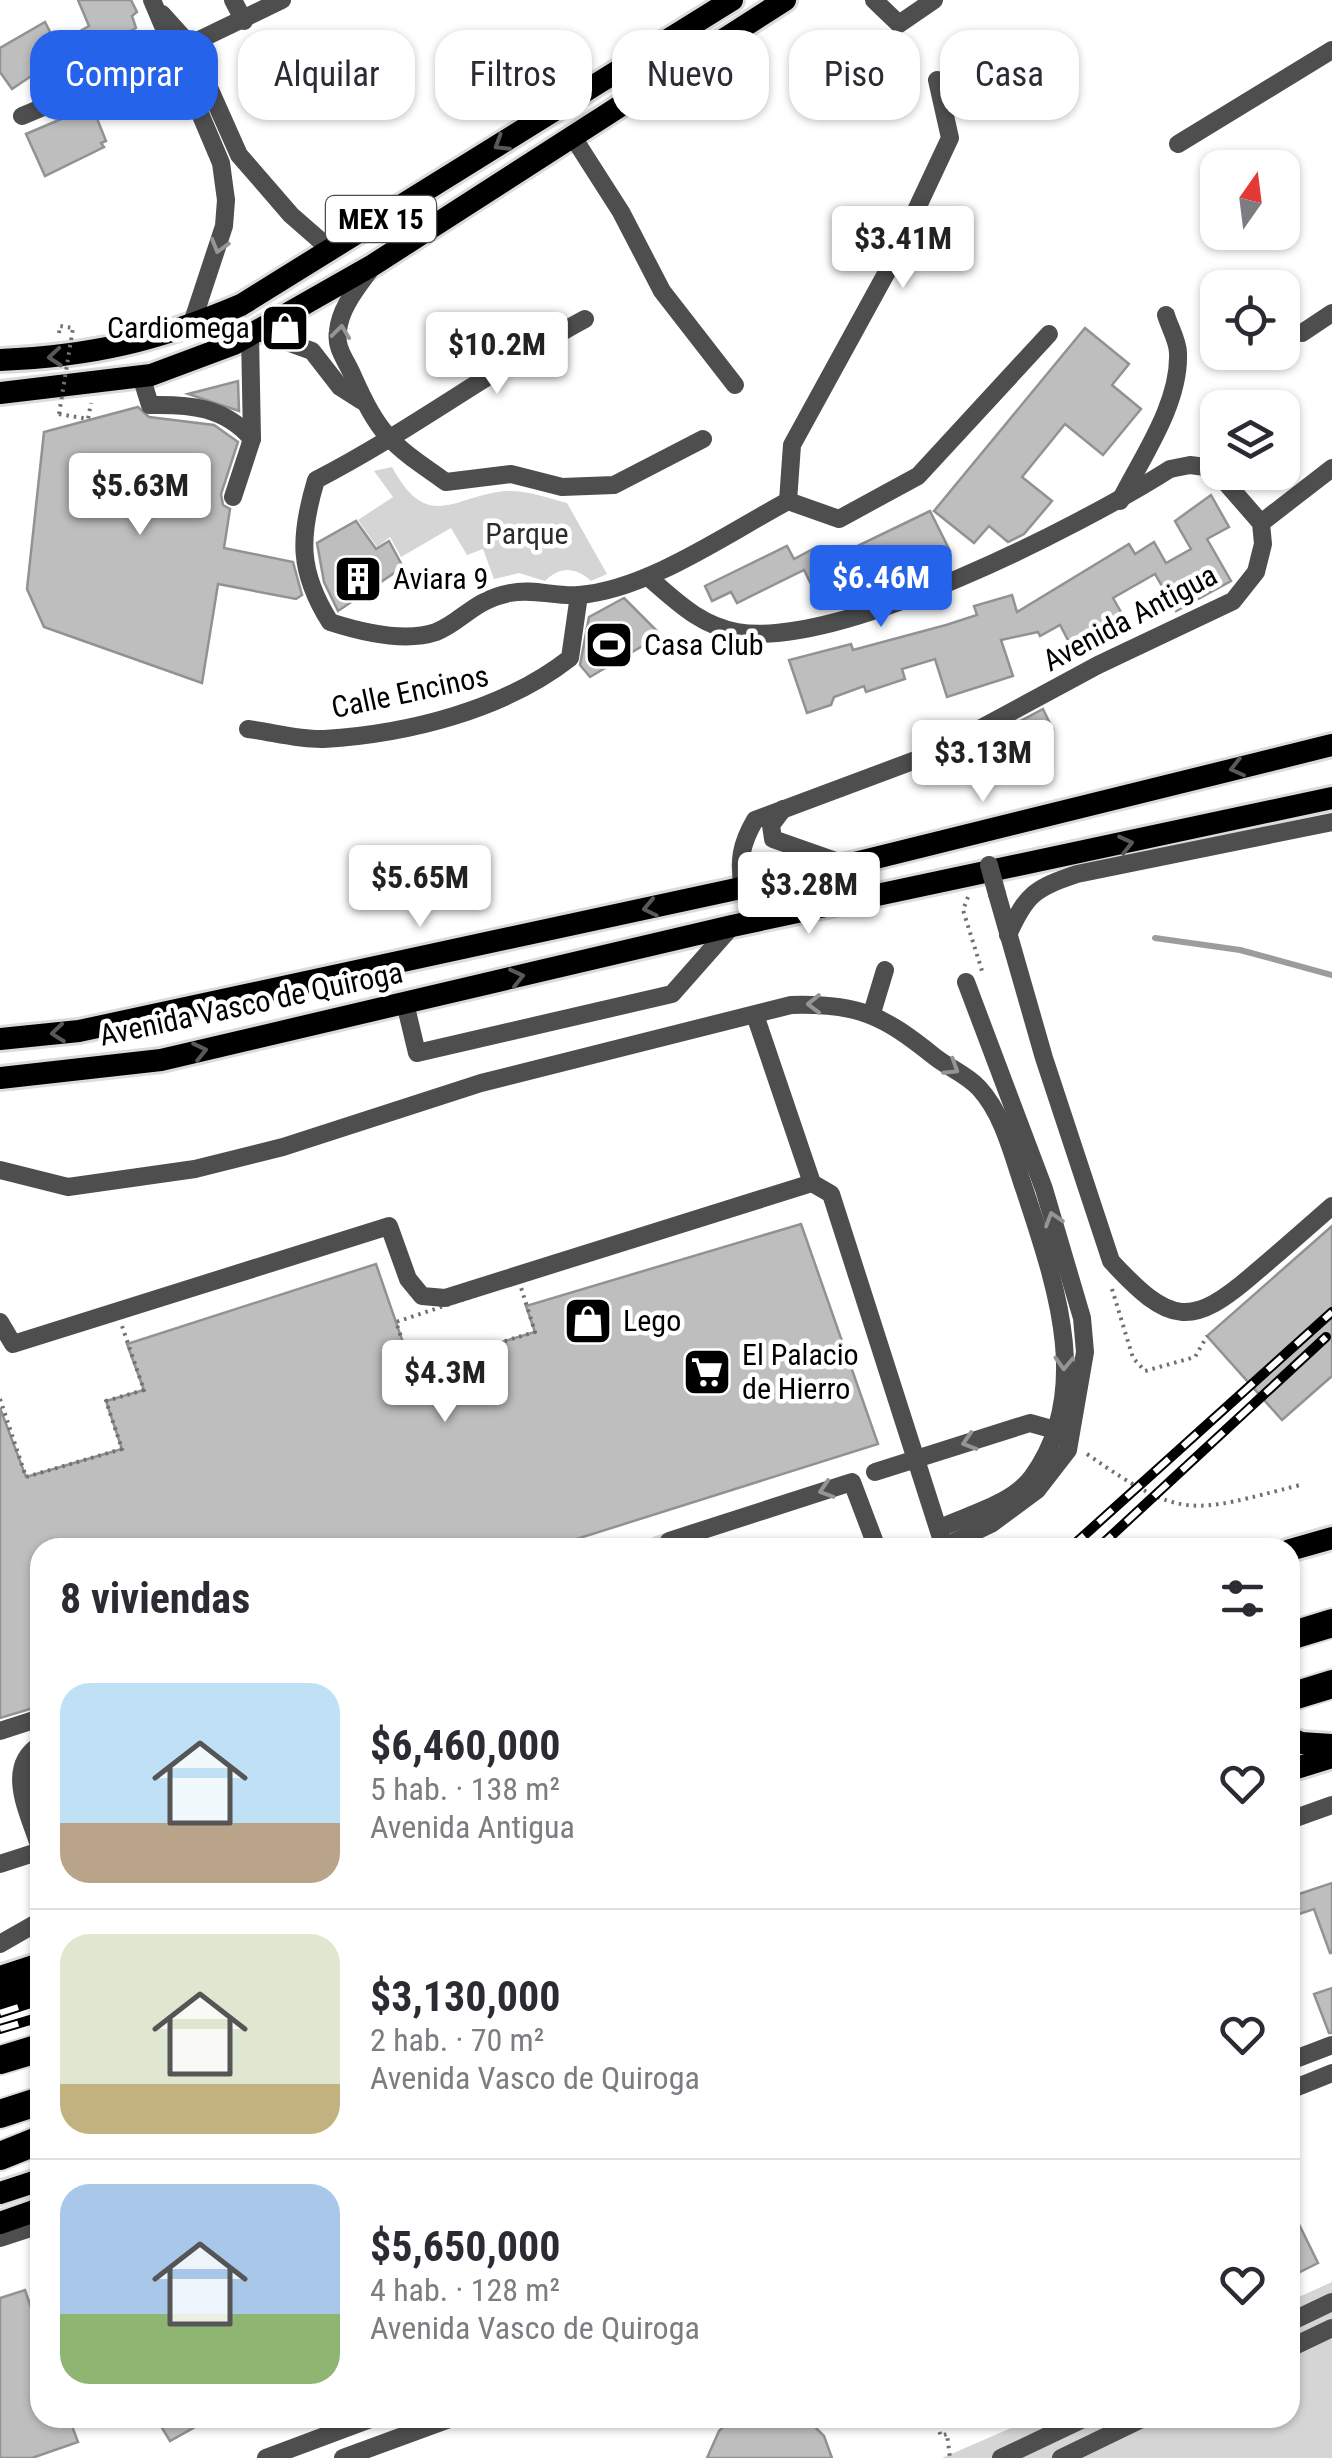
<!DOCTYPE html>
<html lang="es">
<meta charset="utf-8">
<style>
body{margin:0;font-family:"Roboto Condensed",sans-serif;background:#f2f2f3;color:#2b2b33;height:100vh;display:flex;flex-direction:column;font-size:38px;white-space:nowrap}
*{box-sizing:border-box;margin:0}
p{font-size:32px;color:#7c7c81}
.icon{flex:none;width:55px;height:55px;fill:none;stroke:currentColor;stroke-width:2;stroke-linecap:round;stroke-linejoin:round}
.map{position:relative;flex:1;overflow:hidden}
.sheet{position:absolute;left:30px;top:1538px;width:1270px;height:890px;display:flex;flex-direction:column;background:#fff;border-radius:30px;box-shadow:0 2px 8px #0004}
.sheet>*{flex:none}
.top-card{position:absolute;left:30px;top:30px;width:1272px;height:90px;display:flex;gap:20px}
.needle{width:65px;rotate:14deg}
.controls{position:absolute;left:1200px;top:150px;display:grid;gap:20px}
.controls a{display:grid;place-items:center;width:100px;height:100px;border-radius:20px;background:#fff;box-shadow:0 2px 8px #0004;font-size:50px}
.price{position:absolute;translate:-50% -85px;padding:0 22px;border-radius:10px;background:#fff;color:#222;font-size:32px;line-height:65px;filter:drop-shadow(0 2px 5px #0008)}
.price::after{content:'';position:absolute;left:50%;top:60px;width:30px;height:22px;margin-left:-15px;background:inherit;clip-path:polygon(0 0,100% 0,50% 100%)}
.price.current{background:#2563eb;color:#fff}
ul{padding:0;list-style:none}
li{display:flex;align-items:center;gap:30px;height:250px;padding:0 30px}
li+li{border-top:2px solid #e1e1e2}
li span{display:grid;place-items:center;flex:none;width:280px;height:200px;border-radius:30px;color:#555}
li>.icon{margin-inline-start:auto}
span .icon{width:120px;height:120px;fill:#fffc;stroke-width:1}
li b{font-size:42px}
h2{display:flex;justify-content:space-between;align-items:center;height:120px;padding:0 30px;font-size:42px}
.tag{padding:0 35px;border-radius:30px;background:#fff;box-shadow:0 2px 8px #0004;font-size:35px;line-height:90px}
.tag.current{background:#2563eb;color:#fff}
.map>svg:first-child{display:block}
.green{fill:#d5d5d5}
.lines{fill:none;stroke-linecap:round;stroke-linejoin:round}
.stream{stroke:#9c9c9c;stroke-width:6}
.building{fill:#bebebe;stroke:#929292;stroke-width:2.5}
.minor-tunnel{stroke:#d9d9d9;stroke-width:18;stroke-dasharray:18 9;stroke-linecap:butt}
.major-casing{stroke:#dbdbdb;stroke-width:28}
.highway-casing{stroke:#dbdbdb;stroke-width:32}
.path{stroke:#707070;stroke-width:4;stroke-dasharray:2.5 5;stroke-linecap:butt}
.minor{stroke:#4e4e4e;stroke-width:18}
.major{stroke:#000;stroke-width:22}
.highway{stroke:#000;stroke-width:28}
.rail-casing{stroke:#000;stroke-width:10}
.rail{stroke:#fff;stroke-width:6;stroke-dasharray:19;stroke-linecap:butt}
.path-bridge{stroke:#707070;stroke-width:4;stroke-dasharray:2.5 5;stroke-linecap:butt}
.minor-bridge{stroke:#4e4e4e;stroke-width:18}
.oneway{stroke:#595959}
.oneway2{stroke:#959595}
.labels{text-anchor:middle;stroke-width:9;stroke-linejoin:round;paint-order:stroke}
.shield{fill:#fff;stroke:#4c4c4c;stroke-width:2.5}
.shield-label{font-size:28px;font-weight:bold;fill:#000}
.poi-label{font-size:30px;fill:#000;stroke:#fff;text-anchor:start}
.park-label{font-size:30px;fill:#2c2c2c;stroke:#fff}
.street-label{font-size:30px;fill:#000;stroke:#fff}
</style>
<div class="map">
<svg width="1332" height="2458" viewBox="0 0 1332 2458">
<rect width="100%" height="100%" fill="#fff"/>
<g class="green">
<path d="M 392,467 C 428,534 455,495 506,491 C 527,490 548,498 567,503 L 607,574 L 591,581 C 575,567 561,566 545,581 L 519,573 L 494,579 L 483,549 L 467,555 L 451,528 L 401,557 L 390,537 L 377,547 L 358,520 L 393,497 L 374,471 Z"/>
<polygon points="1332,2282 1332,2458 942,2458 1034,2418 1290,2418 1290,2301"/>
</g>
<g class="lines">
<polyline class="stream" points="1155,938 1240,950 1332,975"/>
</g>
<g class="building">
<polygon points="78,0 131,0 137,12 132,16 136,28 127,33 132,46 79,70 66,39 89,26"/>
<polygon points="45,22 62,55 12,89 0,72 0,48"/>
<polygon points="92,106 106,141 101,143 104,147 45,176 26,134"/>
<polygon points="1085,328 1129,364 1112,385 1141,409 1103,455 1065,424 1022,477 1052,501 1024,534 1008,542 989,526 974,543 934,511"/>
<polygon points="238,381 239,411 188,394"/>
<polygon points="138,407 149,417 214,425 238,442 221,494 223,505 230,509 224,548 293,562 302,595 296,599 218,584 202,683 44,627 27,589 44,432"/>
<polygon points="1211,495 1229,527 1207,539 1231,581 1176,611 1155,574 1113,598 1130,628 1077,657 1060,625 1040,636 1038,632 1001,640 1013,676 947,697 935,659 902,669 905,679 866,692 864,686 834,697 831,705 807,713 789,660 851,644 853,650 946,625 977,615 974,606 1012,595 1017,612 1129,544 1135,554 1154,542 1166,563 1191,549 1175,521"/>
<polygon points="930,511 950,551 856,596 856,591 838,600 829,583 814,590 804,570 737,603 731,592 712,601 705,586 787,546 794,559 813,549 818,560 835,552 839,555"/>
<polygon points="356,521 376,549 389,541 403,567 338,611 324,582 317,543"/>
<polygon points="624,598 661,635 590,677 580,665 589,617"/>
<polygon points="1043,709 1053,730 998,756 989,738"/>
<polygon points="801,1224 878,1444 548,1548 40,1548 40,1706 0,1718 0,1408 26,1477 122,1449 106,1401 144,1390 127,1344 376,1264 412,1369 535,1332 526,1306"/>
<polygon points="1332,1226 1332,1376 1282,1420 1207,1336"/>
<polygon points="1332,1883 1332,1953 1330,1953 1314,1909 1290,1917 1290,1897"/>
<polygon points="1332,1988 1332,2033 1329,2033 1314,1994"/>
<polygon points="1290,2206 1318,2263 1290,2277"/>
<polygon points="25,2290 40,2334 40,2418 69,2418 78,2442 32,2458 0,2458 0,2298"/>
<polygon points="156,2418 211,2418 170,2441"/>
<polygon points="733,2418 806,2418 824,2436 832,2458 707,2458 719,2431"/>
</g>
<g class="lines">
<polyline class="minor-tunnel" points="649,1548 669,1541"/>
<g class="major-casing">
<g id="major">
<path d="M 0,360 C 92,356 156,341 241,305 L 732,0"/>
<polyline points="0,393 151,375 234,344 373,265 785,0"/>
<polyline points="0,1039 79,1031 847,865 1332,745"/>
<polyline points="0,1078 161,1060 732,926 1332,798"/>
<polyline points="1290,1550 1332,1538"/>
<polyline points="1290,1738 1301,1743 1332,1745"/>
<polyline points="1290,1770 1332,1757"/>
<polyline points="0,1977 40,1964"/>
<polyline points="0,2193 40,2180"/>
<polyline points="0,2223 40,2209"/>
</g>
</g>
<g class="highway-casing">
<g id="highway">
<polyline points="1290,1636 1332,1623"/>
<polyline points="1290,1697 1332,1684"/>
<polyline points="0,1998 40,1978"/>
<polyline points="0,2060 40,2048"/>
<polyline points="0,2114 40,2101"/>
<polyline points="0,2156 40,2140"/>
</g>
</g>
<g class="path">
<polyline points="59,333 60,326 73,328"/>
<polyline points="59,414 88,419 91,403"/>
<polyline points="968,897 963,910 983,974"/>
<polygon points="519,1281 535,1332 412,1369 396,1322"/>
<polyline points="1112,1289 1133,1358 1145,1371 1195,1357 1207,1336"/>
<polyline points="0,1399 26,1477 122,1449 106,1401 144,1390 122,1326"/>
<path d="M 1087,1454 C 1183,1521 1190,1513 1300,1485"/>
<polyline points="1290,1849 1300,1848"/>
<polyline points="934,2418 941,2436 947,2434 950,2458"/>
</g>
<g class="minor">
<polyline points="152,0 221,163 226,200 224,226 191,326"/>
<polyline points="233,0 244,21"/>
<polyline points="874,0 899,24 934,0"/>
<polyline points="162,14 190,45 239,155 291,215 331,250"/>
<polyline points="22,116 172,53 282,0"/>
<polyline points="573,137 621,212 662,291 735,385"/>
<polyline points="1178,144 1332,50"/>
<path d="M 370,270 C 357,288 340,308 338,331 C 335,348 346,360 352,374 C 380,437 390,443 446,482 L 511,474 L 562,487 L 614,485 L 703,439"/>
<path d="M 585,319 C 492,369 409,432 316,480 C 299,537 298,571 330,622 C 361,632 404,643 436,632 C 462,622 473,600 510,593 C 534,588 555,597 579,595 C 647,590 728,533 788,501"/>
<polyline points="256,331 312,351 340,387 362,401"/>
<polyline points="1302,333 1332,313"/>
<path d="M 141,376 L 150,405 C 190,404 225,407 252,439"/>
<polyline points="233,497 252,439 250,335"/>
<polyline points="788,501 792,445 888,270 950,138 937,80"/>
<polyline points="788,501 839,519 918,476 1049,334"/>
<path d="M 1120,501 C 1142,457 1180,404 1178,353 C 1178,341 1169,326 1166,315"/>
<polyline points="1261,523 1332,468"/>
<path d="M 648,577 C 676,601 699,625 737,632 C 839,650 1082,525 1170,469 L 1190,465 L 1213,468 L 1261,523 L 1263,544 L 1256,572 L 1233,601 L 1098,665 L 937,752 L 755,820 C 741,844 738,861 743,888"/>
<path d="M 248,729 C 272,732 300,740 324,739 C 407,734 504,710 570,658 L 579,595"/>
<polyline points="783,809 771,825 773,839 847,865"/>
<path d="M 997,894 L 1044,1058 L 1111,1261 C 1170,1325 1191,1329 1256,1272 C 1282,1250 1307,1228 1332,1206"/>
<path d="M 1008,935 C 1026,894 1035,888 1077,874 L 1332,822"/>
<polyline points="405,1003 417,1053 672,994 732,926"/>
<polyline points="872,1013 885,970"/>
<polyline points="755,1015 812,1183"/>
<path d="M 0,1170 L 68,1187 L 195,1169 L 283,1147 L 481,1083 L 791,1005 C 858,1003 883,1015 935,1057 C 949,1068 966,1074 979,1088 C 1004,1115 1013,1157 1025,1191 C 1054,1280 1095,1391 1032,1477 C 1012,1504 970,1514 940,1528"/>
<polyline points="0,1322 13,1344 389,1226 408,1279 422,1296 445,1298 812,1183 831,1194 944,1547"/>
<polyline points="875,1472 1030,1423 1055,1430 1059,1437"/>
<polyline points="669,1541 852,1482 877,1548"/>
<polyline points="941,1548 991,1524 1037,1490 1068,1450 1085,1352 1082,1318 1044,1189 966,982"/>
<polyline points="0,1731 40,1718"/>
<polyline points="23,1786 40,1809"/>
<polyline points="1290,1820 1332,1805"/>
<polyline points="0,1864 40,1851"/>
<polyline points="1290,2061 1332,2045"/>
<polyline points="1290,2090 1332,2073"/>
<polyline points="0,2238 40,2225"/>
<polyline points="1290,2322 1332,2302"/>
<polyline points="1290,2348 1332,2328"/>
<polyline points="266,2458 373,2418"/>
<polyline points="343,2458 452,2418"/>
<polyline points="1001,2458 1085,2418"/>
<polyline points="1061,2458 1144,2418"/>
</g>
<use href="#major" class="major"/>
<use href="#highway" class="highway"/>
<g class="rail-casing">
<g id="rail">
<polyline points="1070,1548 1332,1312"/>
<polyline points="1098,1548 1326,1337"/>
<polyline points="0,2013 40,2000"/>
<polyline points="0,2029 40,2017"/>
</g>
</g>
<use href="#rail" class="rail"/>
<polyline class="path-bridge" points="59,414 73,328"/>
<g class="minor-bridge">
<polyline points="989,865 997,894"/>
<path d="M 40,1745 C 3,1768 30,1815 40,1848"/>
<polyline points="0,1944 40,1921"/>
</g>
</g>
<defs><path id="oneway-chevron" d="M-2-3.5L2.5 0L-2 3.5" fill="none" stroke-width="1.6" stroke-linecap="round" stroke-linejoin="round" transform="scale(2.5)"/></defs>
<g class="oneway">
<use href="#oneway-chevron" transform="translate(501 144) rotate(148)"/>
<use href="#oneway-chevron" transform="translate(55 357) rotate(175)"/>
<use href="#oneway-chevron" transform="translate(1237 768) rotate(166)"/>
<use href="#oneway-chevron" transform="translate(1126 844) rotate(-13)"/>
<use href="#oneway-chevron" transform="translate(650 908) rotate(168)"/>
<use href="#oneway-chevron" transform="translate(517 977) rotate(-13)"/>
<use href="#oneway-chevron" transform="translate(58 1033) rotate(174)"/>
<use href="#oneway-chevron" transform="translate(200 1051) rotate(-13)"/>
</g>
<g class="oneway2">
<use href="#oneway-chevron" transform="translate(219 246) rotate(106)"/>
<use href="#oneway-chevron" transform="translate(341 332) rotate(-83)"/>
<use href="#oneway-chevron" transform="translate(814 1004) rotate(179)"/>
<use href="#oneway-chevron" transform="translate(952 1068) rotate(32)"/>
<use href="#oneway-chevron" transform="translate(1053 1219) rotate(-107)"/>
<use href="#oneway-chevron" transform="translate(1064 1363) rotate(92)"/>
<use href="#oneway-chevron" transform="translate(969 1442) rotate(163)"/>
<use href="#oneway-chevron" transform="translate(826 1490) rotate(162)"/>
</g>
<defs>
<g id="shop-square" transform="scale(2.5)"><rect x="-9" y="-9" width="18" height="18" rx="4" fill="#000" stroke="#fff"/><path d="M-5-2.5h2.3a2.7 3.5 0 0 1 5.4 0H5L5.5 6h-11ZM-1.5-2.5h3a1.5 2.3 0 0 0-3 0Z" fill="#fff"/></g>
<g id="building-square" transform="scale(2.5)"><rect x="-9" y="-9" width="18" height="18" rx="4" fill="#000" stroke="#fff"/><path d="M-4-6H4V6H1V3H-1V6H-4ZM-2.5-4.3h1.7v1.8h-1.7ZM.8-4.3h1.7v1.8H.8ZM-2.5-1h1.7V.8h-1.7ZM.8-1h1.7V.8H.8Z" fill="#fff"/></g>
<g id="stadium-square" transform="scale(2.5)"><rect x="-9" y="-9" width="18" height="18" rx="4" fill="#000" stroke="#fff"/><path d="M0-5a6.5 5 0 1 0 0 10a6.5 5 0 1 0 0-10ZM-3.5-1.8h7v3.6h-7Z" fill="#fff"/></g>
<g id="supermarket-square" transform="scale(2.5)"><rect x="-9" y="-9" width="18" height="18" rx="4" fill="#000" stroke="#fff"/><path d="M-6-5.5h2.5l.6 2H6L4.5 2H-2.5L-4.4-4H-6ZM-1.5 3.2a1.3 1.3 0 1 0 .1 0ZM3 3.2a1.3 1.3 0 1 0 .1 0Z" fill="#fff"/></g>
</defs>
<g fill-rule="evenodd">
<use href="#shop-square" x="285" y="328"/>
<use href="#building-square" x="358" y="579"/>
<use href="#stadium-square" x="609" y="645"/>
<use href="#shop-square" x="588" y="1321"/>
<use href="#supermarket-square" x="707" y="1372"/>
</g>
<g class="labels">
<rect class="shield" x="326" y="196" width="110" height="46" rx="8"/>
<g class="shield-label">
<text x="381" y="229">MEX 15</text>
</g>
<g class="poi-label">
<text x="250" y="338" text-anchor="end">Cardiomega</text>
<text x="393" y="589">Aviara 9</text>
<text x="644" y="655">Casa Club</text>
<text x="623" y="1331">Lego</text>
<text x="742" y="1365">El Palacio<tspan x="742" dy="34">de Hierro</tspan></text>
</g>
<g class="park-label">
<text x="527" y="544">Parque</text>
</g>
<g class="street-label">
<text transform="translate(1130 618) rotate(-28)" y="10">Avenida Antigua</text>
<text transform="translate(410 692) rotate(-12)" y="10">Calle Encinos</text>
<text transform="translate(251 1004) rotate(-12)" y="10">Avenida Vasco de Quiroga</text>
</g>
</g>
</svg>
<div class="controls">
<a><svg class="needle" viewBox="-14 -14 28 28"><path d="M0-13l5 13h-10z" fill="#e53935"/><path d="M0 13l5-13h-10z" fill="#7c7c81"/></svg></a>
<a><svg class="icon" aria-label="locate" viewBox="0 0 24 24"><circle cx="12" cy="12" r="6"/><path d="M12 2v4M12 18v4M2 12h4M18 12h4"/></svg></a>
<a><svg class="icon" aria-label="layers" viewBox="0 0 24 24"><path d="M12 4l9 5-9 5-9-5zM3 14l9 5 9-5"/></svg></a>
</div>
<b class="price" style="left:903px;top:291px">$3.41M</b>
<b class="price" style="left:497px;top:397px">$10.2M</b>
<b class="price" style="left:140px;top:538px">$5.63M</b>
<b class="price current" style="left:881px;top:630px">$6.46M</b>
<b class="price" style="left:983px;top:805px">$3.13M</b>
<b class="price" style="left:420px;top:930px">$5.65M</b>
<b class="price" style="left:809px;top:937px">$3.28M</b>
<b class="price" style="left:445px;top:1425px">$4.3M</b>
<div class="top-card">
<a class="tag current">Comprar</a>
<a class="tag">Alquilar</a>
<a class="tag">Filtros</a>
<a class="tag">Nuevo</a>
<a class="tag">Piso</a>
<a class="tag">Casa</a>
</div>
<section class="sheet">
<h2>8 viviendas<svg class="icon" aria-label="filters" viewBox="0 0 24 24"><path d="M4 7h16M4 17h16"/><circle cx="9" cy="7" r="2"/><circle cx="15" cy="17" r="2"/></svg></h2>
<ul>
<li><span style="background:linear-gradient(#bfe0f5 70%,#b9a48a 0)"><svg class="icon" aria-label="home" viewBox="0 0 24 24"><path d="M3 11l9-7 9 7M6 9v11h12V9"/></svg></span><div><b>$6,460,000</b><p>5 hab. · 138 m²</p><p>Avenida Antigua</p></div><svg class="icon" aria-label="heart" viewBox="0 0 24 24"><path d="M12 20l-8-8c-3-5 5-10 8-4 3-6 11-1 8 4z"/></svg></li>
<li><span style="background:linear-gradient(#dfe7d0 75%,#c2b280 0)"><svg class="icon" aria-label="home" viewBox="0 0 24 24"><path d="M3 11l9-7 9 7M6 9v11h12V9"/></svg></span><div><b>$3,130,000</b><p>2 hab. · 70 m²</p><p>Avenida Vasco de Quiroga</p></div><svg class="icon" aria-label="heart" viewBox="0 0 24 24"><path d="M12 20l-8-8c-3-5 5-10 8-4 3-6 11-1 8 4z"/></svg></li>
<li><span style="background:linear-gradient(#a9c7e8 65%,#8fb573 0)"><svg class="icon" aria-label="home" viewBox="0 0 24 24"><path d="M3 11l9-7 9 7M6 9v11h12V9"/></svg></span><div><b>$5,650,000</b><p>4 hab. · 128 m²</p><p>Avenida Vasco de Quiroga</p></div><svg class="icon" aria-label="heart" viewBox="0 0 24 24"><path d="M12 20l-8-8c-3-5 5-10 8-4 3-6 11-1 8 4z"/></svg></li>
</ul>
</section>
</div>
